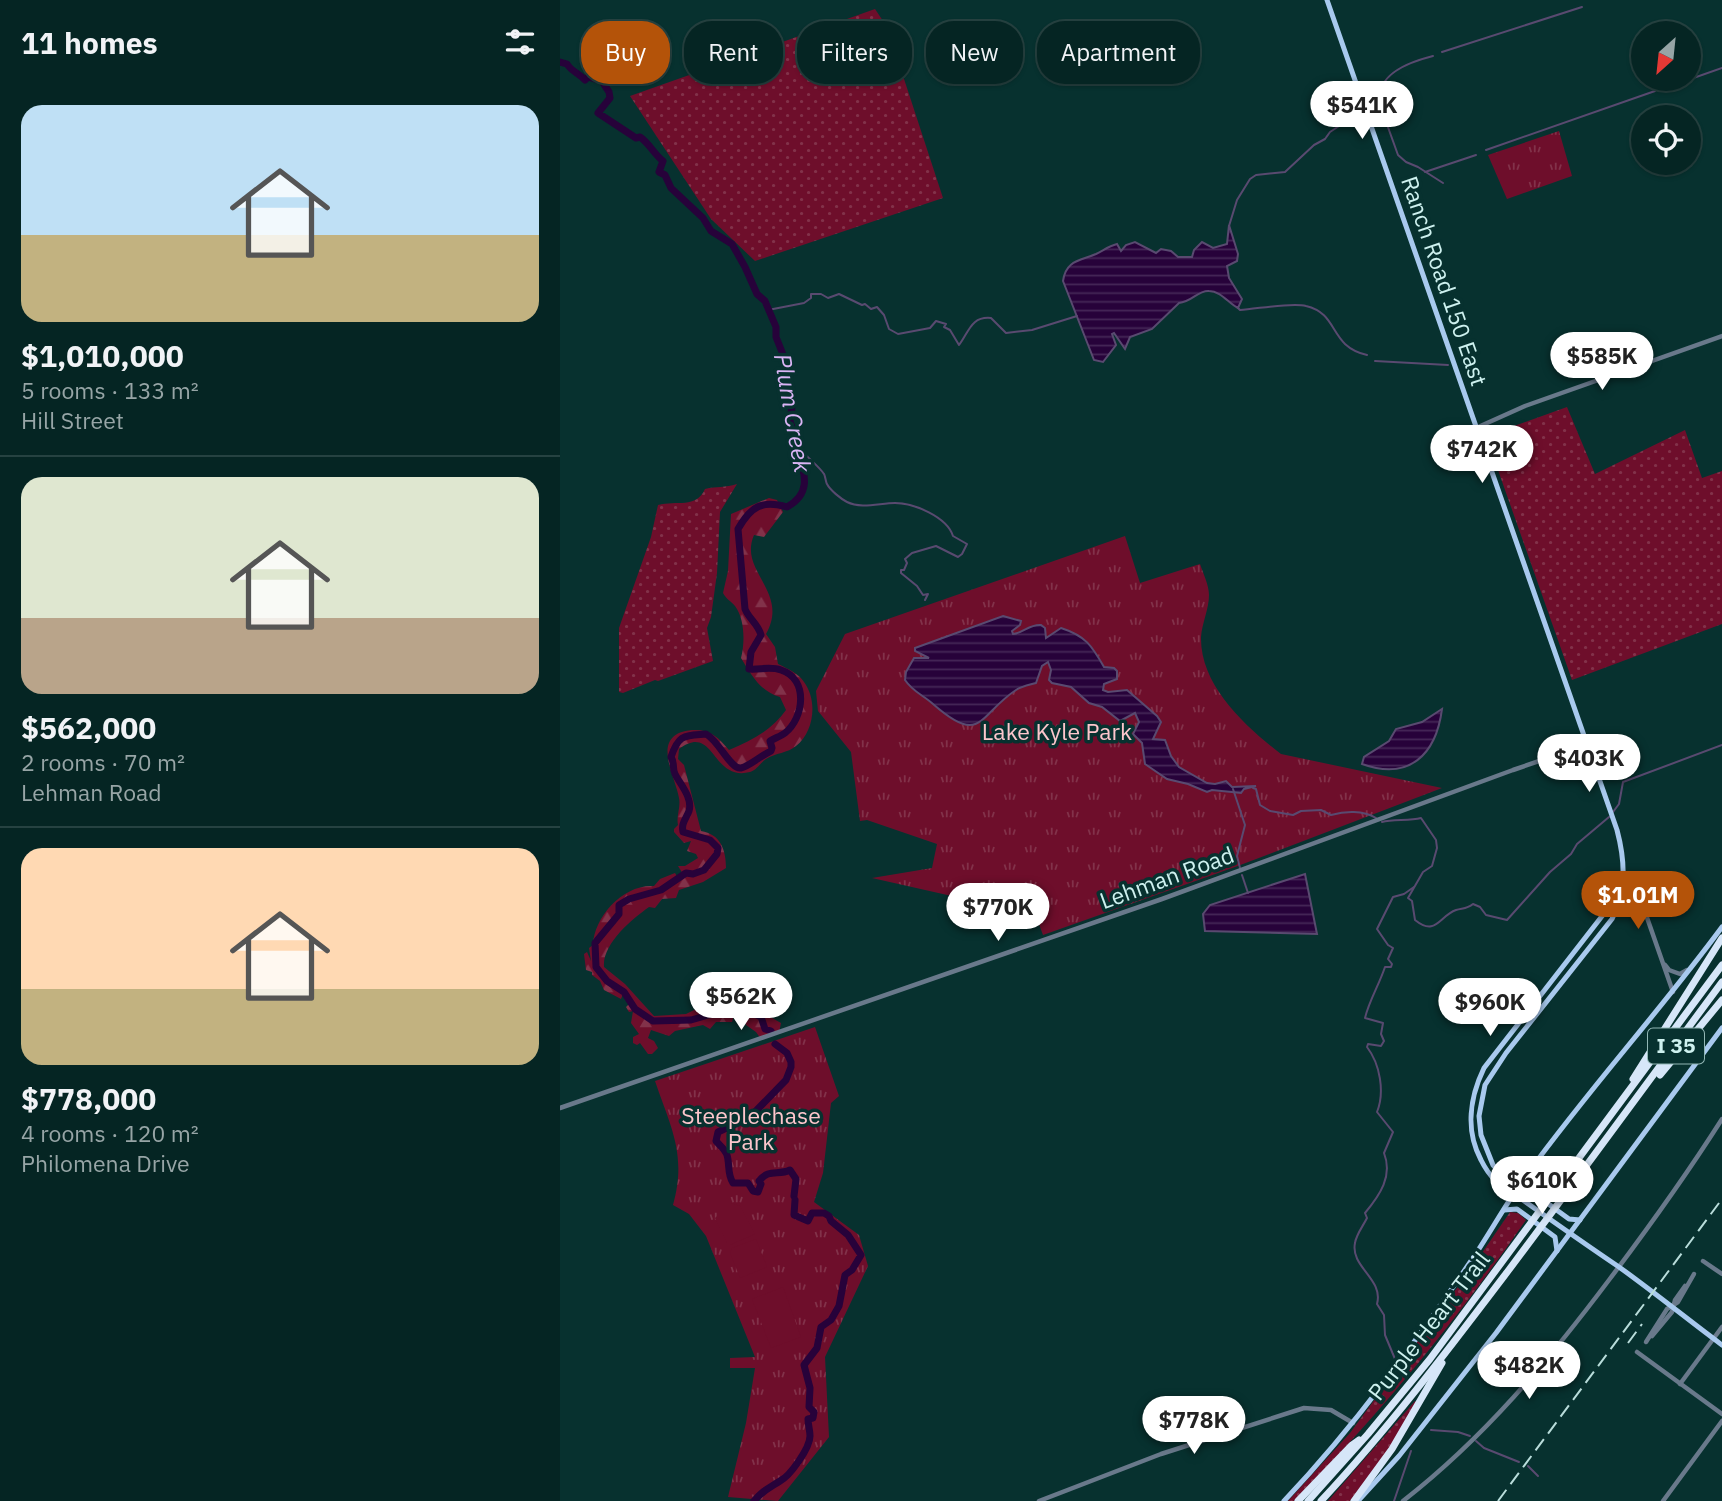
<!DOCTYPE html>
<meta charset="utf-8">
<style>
body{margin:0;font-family:"IBM Plex Sans",sans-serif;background:#133130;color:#f1f3f6;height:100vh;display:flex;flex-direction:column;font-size:26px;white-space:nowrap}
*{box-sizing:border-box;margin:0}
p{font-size:23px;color:#97a5a6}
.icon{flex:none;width:38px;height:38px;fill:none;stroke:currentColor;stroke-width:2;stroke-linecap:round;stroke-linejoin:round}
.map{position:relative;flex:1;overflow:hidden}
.side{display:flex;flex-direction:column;background:#052523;width:560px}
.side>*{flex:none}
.top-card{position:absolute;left:21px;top:21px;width:665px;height:63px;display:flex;gap:14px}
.needle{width:46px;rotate:207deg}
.buttons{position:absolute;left:1071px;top:21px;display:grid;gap:14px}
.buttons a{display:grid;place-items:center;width:70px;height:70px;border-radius:50%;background:#052523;box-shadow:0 2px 5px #0004,0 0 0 2px #264241;font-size:35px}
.price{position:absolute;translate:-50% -60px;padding:0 16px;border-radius:24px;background:#fff;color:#222;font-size:23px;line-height:46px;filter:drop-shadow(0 2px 4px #0008)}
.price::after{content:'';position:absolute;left:50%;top:42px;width:21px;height:16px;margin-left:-10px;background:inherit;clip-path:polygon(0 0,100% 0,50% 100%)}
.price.active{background:#b45309;color:#fff}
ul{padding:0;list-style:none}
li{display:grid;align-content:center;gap:14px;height:371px;padding:0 21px}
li+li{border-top:2px solid #264241}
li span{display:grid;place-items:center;height:217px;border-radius:21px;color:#555}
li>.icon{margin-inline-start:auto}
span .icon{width:126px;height:126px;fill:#fffc;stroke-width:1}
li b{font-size:30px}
h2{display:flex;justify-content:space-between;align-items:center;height:84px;padding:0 21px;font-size:30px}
.tag{padding:0 24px;border-radius:28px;background:#052523;box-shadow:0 2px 5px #0004,0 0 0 2px #264241;font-size:24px;line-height:63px}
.tag.active{background:#b45309;color:#fff}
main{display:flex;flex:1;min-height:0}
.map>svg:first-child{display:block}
.grass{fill:url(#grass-dots)}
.forest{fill:url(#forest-firs)}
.park{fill:url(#park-tufts)}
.pitch{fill:#6e0e2b}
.water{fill:url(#water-rules);stroke:#594a70;stroke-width:2}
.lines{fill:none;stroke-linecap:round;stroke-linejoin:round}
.stream{stroke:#594a70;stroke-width:2}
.river{stroke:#27023a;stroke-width:7}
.minor{stroke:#69798b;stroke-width:4.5}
.major{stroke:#a8c9ee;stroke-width:5}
.highway{stroke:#d6e6f8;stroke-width:7}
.rail{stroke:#b9dddb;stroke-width:2;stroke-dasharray:14 7;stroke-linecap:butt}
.labels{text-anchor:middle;stroke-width:7;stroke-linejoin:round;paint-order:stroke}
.shield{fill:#07312f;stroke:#92b7b5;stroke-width:2}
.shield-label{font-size:21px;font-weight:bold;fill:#cef1ef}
.street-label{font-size:23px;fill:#cef1ef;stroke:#07312f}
.park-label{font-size:23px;fill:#fdc6cc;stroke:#07312f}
.water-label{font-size:24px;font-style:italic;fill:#d9b4f4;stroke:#07312f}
</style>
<main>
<section class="side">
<h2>11 homes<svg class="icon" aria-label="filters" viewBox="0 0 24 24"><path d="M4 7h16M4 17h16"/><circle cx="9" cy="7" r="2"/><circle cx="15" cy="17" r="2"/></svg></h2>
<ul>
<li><span style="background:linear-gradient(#bfe0f5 60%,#c2b280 0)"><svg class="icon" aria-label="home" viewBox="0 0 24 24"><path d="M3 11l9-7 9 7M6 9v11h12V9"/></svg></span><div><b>$1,010,000</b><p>5 rooms · 133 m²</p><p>Hill Street</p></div></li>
<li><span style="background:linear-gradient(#dfe7d0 65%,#b9a48a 0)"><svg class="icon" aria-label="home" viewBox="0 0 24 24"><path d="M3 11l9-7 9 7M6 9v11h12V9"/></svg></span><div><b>$562,000</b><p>2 rooms · 70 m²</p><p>Lehman Road</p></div></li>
<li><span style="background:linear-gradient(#ffd9b3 65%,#c2b280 0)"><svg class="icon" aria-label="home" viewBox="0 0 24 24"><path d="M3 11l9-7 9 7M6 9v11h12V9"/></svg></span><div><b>$778,000</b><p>4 rooms · 120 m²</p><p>Philomena Drive</p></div></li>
</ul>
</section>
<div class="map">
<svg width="1162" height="1501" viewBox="0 0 1162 1501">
<defs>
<pattern id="grass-dots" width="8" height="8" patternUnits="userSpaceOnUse" patternTransform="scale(1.75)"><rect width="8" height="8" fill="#6e0e2b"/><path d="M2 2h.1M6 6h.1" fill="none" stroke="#82324a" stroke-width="1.8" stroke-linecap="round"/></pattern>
<pattern id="forest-firs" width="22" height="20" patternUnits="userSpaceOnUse" patternTransform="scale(1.75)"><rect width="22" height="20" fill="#6e0e2b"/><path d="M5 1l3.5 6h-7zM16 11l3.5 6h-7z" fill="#82324a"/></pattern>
<pattern id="park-tufts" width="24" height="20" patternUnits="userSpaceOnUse" patternTransform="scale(1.75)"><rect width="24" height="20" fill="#6e0e2b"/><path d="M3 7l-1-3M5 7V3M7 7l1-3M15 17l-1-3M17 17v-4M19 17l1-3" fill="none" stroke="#82324a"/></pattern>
<pattern id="water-rules" width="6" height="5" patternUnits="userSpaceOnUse" patternTransform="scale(1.75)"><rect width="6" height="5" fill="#27023a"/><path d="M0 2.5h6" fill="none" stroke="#452757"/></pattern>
</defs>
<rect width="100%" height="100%" fill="#07312f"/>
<g class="grass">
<polygon points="315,9 327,27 383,198 195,261 151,219 70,96"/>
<polygon points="1007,407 1035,474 1125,430 1142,478 1162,471 1162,624 1012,680 926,436"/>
<path d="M 177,484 L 160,512 L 157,573 L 151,617 L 147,628 L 153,661 L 98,681 L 95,680 L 63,693 L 59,692 L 59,628 L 91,537 L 98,505 C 117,500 136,509 145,489 C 157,486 165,488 177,484 Z"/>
<path d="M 950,1212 L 958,1213 L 966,1220 C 896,1321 821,1413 734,1501 L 728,1501 L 790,1433 L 911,1269 Z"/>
<path d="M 855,1401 L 857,1403 C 837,1437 815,1470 790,1501 L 768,1501 Z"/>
</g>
<path class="forest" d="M 209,498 L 217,500 L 223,512 L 204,537 L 194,535 C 178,572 230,591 206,634 L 215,647 L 218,664 C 228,669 238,673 244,682 C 258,701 254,732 236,746 C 228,753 215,753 206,759 C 200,763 197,770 190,772 C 151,782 155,722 119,749 L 118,759 L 124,765 L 141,831 C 160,834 166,849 166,868 L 143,882 L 119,890 L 116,898 L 102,899 L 95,908 L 89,907 C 72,919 42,944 44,967 L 65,984 L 94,1016 L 126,1014 L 140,1007 L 165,1002 L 175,997 L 221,1023 L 219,1033 L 201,1039 L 196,1032 L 186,1025 L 184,1019 L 179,1015 L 174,1016 L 172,1022 L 156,1022 L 150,1029 L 143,1025 L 115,1031 L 109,1036 L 91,1030 L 88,1038 L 94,1041 L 98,1048 L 92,1054 L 88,1054 L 80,1043 L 77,1045 L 73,1043 L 73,1037 L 79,1034 L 71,1023 L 73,1011 L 69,1012 L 66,1007 L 69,1004 L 63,994 L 61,999 L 44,990 L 40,981 L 32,975 L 32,972 L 26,970 L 24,954 L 27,952 L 31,961 L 29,948 L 33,945 C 34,917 63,884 94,886 L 100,879 L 115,873 L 118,878 L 123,874 L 118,866 L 125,866 L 138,858 L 136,854 L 127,851 L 131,841 L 124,843 L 114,832 L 114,829 L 118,825 C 116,816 121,807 119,798 C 115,775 89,734 132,730 C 150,729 158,737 169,750 C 191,741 212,730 226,710 L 220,697 C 200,691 192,676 181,658 C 185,643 185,619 175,606 C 171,601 166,599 163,593 L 168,571 L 171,514 Z"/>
<g class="park">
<polygon points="999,131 1012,176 947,199 928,155"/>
<path d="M 565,536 L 580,583 L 640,564 C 643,573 649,585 649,595 C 649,609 642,623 641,637 C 640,686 686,727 721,754 L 882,788 L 675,867 L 483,935 L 473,908 L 429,899 L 405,899 L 312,878 L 372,868 L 377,844 L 307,820 L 300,821 L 291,752 L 258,711 L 256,691 L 285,634 Z"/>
<path d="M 255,1027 L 279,1096 L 271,1103 L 263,1173 L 254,1202 L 299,1235 L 308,1266 L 265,1357 L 269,1437 L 218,1501 L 168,1497 L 186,1423 L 195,1368 L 170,1368 L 170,1358 L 195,1357 L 146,1236 L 129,1214 L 113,1205 C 127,1155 111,1128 95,1081 Z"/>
</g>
<g class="pitch">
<polygon points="171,1203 180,1206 195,1234 170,1245 167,1243 155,1218"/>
<polygon points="196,1239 207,1267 180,1278 170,1253 172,1248"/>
<polygon points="223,1287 241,1337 211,1348 192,1299"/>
</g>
<g class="water">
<path d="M 669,225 L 678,254 L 677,261 L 667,266 L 669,278 L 682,299 L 678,308 C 669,304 661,291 649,291 C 638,290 632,302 619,303 L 592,329 L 570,337 L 565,349 L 554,333 L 552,334 L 556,345 L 543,362 L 534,360 L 503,281 C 506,260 520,261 536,254 C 544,250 549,246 557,244 L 561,251 L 566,245 L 575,242 L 596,253 L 601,249 L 611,251 L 618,257 L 632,257 L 634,250 L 642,242 L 653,248 L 667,244 Z"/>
<path d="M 443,616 L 461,621 L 460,625 L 452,631 L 453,634 C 464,633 469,624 481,625 L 485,628 L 486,638 L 501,628 C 526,636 532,646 544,667 L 554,668 L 557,671 L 557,679 L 544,684 L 543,690 L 548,692 L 567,690 L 597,716 L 601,722 L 593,739 L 605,740 L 611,756 L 619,767 L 647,783 L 655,784 L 666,781 L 672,787 L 696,786 L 684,789 L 681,793 L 652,790 L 647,792 L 628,784 L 607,779 L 585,764 L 582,743 L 573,734 L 579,722 L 575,713 L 560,721 L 542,707 L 529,703 L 511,687 L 492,683 L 489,680 L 491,670 L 488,662 L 482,666 L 476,683 C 469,685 462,686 456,690 C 418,715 422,747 373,704 C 363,695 353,692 345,680 L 346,672 L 354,658 L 369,658 L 355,651 L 355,648 Z"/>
<path d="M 882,709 C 876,755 849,781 802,764 L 804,757 L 829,741 L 836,729 L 862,722 Z"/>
<polygon points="745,874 757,934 645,931 643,914 650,905"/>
</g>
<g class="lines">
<g class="stream">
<polyline points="882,52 1022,7"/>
<polyline points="1105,88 1162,68"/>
<path d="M 820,104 C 815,74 849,62 873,56"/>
<polyline points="812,108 820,105 838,155 846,162 858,167 883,183"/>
<polyline points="926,150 1095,91"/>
<polyline points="865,172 916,155"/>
<polyline points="669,226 677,200 690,179 696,175 725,172 754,145 765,139 770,132 802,111"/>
<path d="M 677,307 L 680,310 C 697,309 732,302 746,306 C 780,314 768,346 807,355"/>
<path d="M 208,310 L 244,303 L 251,298 L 251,294 L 261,294 L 268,298 L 279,294 L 302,305 L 305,304 L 311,309 L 317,307 L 324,315 L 329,329 L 338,334 L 370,328 L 376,321 L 386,324 L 384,327 L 390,330 L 399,345 C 409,332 411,316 431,318 L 446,333 L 472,330 L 517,316"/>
<polyline points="815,361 888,365"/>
<path d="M 237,448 C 243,452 261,469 264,474 C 265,475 266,483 267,484 C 270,490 281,499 287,502 C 301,509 320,503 335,503 C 354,503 387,517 393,536 L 407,544 L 402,554 L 398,557 L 376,546 L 352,553 L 345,559 L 347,563 L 344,570 L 341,570 L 341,573 L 357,586 L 363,595 L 368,594 L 365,600"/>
<path d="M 693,788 L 696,789 L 700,805 L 710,811 L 733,815 L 741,811 L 761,810 L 771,815 C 785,811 803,810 816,818"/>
<polyline points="673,789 685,825 677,856 680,868"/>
<polyline points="1053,812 1059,804 1063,782 1162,745"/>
<path d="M 822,822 C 833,819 849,821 861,818 L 876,840 L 877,848 L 872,866 L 863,872 L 848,898 L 852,901 L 855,920 C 876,937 879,916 896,910 C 903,908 907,909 913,904 L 920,907 L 926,915 L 947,920 L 990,872 L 1011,854 L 1017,844 L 1049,817"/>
<polyline points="682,875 688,893"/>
<path d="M 835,1359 L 825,1335 L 824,1315 L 817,1304 C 824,1279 790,1267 795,1243 C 796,1235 803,1226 807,1218 L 805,1213 C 820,1195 833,1176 824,1153 L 833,1132 L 817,1112 C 825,1092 820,1064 807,1047 L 808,1044 L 821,1046 L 824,1041 L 821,1034 L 823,1023 L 805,1018 C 809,1001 819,985 825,967 L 831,967 L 832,964 L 828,959 L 833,948 L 828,945 L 817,929 L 833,897 L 844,894 L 854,887"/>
<polyline points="871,1430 898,1432 910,1436"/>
<polyline points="916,1441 924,1448 959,1462"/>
<polyline points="968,1466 978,1476"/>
<polyline points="834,1501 851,1451"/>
</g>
<g class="river">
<path d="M 0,62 L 7,64 C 12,72 19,73 25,80 L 28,77 L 42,81 L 49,92 L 50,98 L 38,113 L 76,138 L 80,137 C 89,143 94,154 103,161 L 99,172 L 105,175 L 111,188 L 143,218 L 151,231 L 172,244 L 185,267 L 197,294 L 205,301 L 216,327 L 216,337 L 226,362 L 232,406 L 230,422 C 234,430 235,439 238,449 C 244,472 253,493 227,507 C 202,500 191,506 178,529 L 185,609 C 189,619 198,624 201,635 L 191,652 L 189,669 C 200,670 210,666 221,670 C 249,679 244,718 225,733 C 221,736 215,738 210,741 L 212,748 L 211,751 C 202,755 188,767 181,768 C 171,770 159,741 146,734 C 124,736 119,734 111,757 C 115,763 112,768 115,774 C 120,784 133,798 129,811 C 126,819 121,823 123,832 L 150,840 L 158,848 L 157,854 L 144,870 L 133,874 L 126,873 L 101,890 L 69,899 L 59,905 L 59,914 L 35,943 L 36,967 L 47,981 L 64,992 L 75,1009 L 93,1021 L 131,1020 L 152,1014 L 159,1006 L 168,1004 L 181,1012 L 193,1013 L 201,1017 L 205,1029 L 211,1031"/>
<path d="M 215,1044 L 227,1053 L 231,1062 L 231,1067 L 226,1080 L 190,1117 L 158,1132 L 156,1141 C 160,1146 165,1149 167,1155 C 170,1165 167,1174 173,1183 L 188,1183 L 193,1191 L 198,1192 L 201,1184 L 199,1181 C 209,1168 218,1176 230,1170 L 236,1179 L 234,1196"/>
<path d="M 194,1501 C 202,1491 209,1488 220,1481 C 230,1476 250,1448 250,1436 C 250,1430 248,1425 248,1419 L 253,1418 L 254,1412 L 249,1407 L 250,1388 L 244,1365 L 257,1348 L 261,1327 L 271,1320 L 279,1306 L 285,1275 L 292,1270 L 301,1255 L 288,1235 L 271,1221 L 269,1216 L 264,1213 L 252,1213 L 248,1221 L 234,1215 L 235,1200"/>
</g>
<g class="minor">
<polyline points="916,428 965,406 1162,336"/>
<polyline points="1060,894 1076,900 1084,909 1113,992"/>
<polyline points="1105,965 1109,970 1120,974 1127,970"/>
<polyline points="0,1108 602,899 953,770 1026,745"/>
<polyline points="1143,1261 1162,1274"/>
<polyline points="1092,1336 1112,1312 1115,1300 1125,1286"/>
<polyline points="1086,1342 1107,1309 1118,1302 1134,1274"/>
<polyline points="1077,1352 1162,1414"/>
<polyline points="1120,1384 1162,1327"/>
<polyline points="479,1501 601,1454 744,1408 771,1410 793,1423"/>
<path d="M 843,1501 C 924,1438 988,1361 1049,1280 C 1089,1227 1127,1174 1162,1119"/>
<polyline points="1103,1501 1162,1421"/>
</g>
<g class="major">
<path d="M 767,0 L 1057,830 C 1065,860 1067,892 1052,919 L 946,1053 L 925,1085 L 919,1116 L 921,1135 L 933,1165 L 950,1184 L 954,1194"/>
<path d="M 1060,893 L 924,1068 C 910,1097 905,1130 921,1160 C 934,1186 946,1187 967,1203 C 998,1225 1028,1246 1059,1267 C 1094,1292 1127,1319 1162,1345"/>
<polyline points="965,1177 972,1192 1009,1219 1020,1220"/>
<polyline points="944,1210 957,1209 995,1237 997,1251"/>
<path d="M 724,1501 C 795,1426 855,1343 913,1258 C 932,1230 948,1200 968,1173 C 1029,1089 1100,1011 1162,927"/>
<polyline points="798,1501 839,1456 936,1333 1162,1028"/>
</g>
<g class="highway">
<polyline points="1100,1075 1162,1000"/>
<polyline points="1073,1079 1162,938"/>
<polyline points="738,1501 792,1445 799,1440"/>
<polyline points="748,1501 808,1434 870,1359 1162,965"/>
<path d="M 761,1501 C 829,1428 888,1350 948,1271 C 1020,1175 1091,1078 1162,982"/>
<polyline points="794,1501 832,1449 882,1363"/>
</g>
<g class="rail">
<polyline points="1068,1343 1082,1324"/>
<polyline points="938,1501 1162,1199"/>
</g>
</g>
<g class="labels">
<rect class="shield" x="1088" y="1028.5" width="56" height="35" rx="5"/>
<g class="shield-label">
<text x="1116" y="1053">I 35</text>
</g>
<g class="street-label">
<text transform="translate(884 281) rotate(71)" y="8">Ranch Road 150 East</text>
<text transform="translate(607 878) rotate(-20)" y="8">Lehman Road</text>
<text transform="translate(869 1326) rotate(-52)" y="8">Purple Heart Trail</text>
</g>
<g class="park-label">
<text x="497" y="740">Lake Kyle Park</text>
<text x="191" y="1124">Steeplechase<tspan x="191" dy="26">Park</tspan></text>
</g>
<g class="water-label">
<text transform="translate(232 413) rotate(80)" y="8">Plum Creek</text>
</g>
</g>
</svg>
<div class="buttons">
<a><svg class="needle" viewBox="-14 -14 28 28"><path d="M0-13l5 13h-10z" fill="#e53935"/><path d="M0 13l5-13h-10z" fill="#97a5a6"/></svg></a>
<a><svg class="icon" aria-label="locate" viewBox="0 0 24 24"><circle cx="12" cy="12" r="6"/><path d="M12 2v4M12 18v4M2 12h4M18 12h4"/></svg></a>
</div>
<b class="price" style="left:802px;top:141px">$541K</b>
<b class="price" style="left:1042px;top:392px">$585K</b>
<b class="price" style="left:922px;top:485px">$742K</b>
<b class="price" style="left:1029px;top:794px">$403K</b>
<b class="price active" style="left:1078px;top:931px">$1.01M</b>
<b class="price" style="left:438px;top:943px">$770K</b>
<b class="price" style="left:181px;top:1032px">$562K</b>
<b class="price" style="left:930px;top:1038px">$960K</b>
<b class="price" style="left:982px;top:1216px">$610K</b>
<b class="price" style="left:969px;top:1401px">$482K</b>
<b class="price" style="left:634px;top:1456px">$778K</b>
<div class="top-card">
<a class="tag active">Buy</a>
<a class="tag">Rent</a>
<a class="tag">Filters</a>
<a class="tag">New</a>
<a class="tag">Apartment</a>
</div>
</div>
</main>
